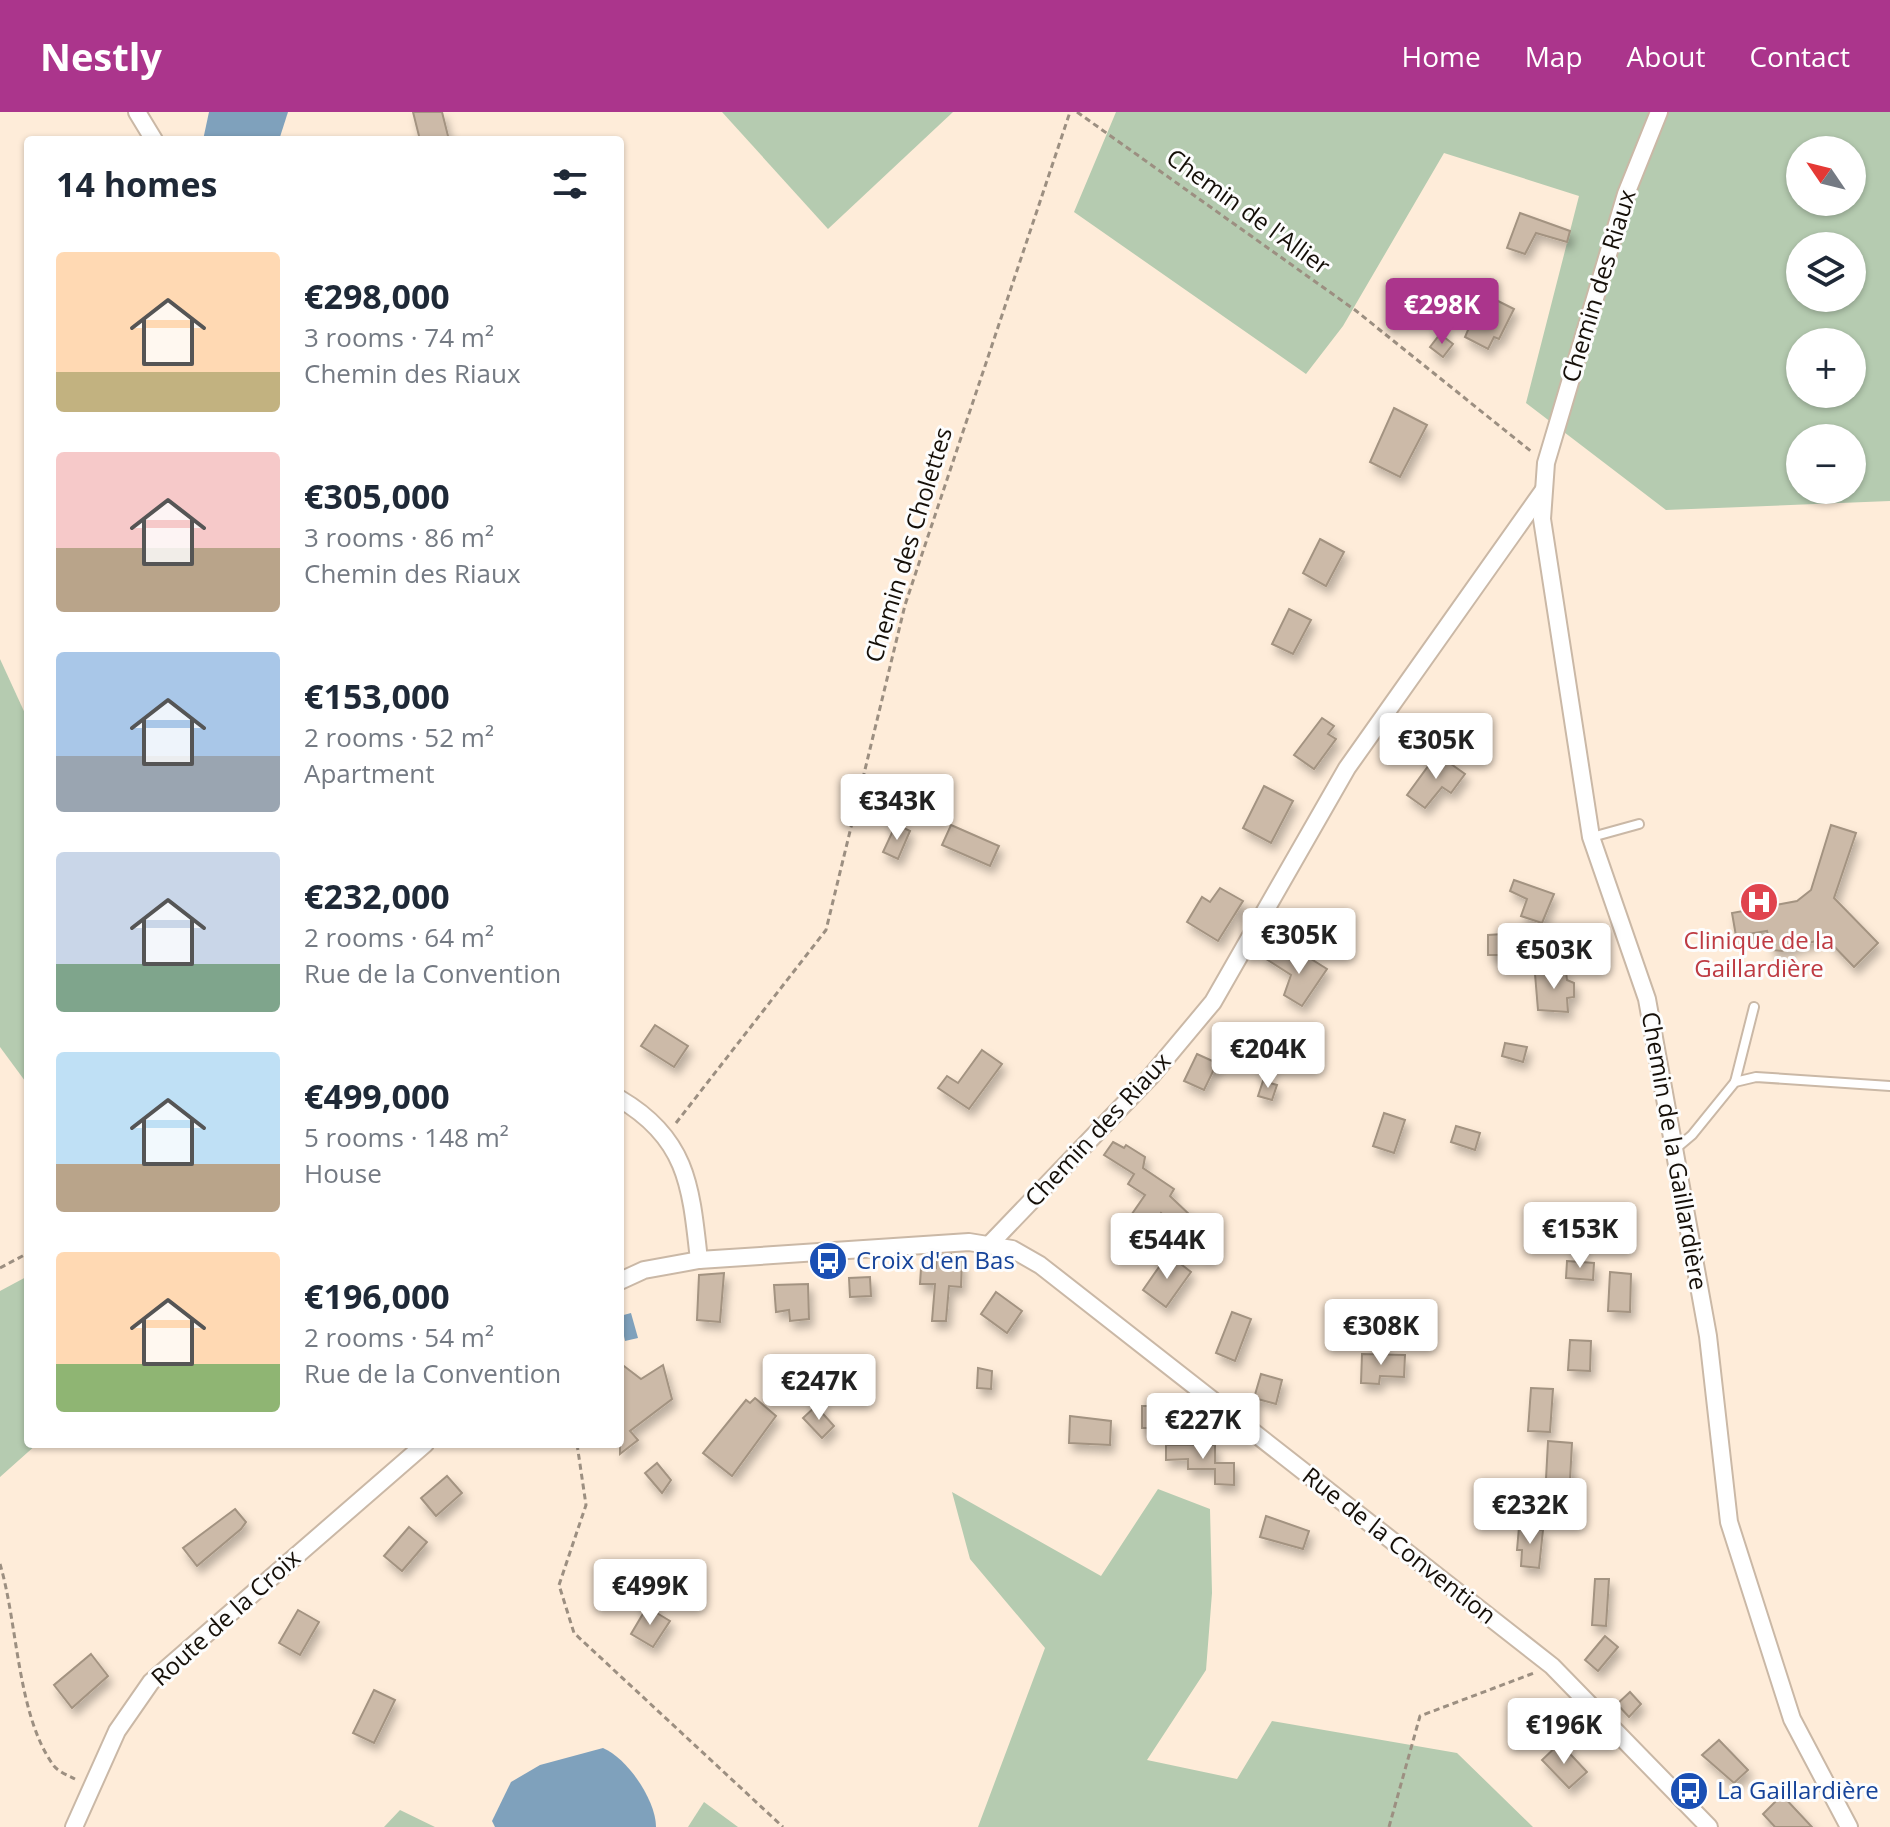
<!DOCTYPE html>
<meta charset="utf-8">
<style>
body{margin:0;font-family:"Open Sans",sans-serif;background:#f2f2f3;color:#1f2937;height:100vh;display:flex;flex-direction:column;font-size:30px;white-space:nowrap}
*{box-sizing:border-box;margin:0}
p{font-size:26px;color:#747a83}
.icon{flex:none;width:44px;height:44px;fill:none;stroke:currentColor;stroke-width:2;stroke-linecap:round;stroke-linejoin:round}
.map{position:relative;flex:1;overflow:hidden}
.side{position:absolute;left:24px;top:24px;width:600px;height:1312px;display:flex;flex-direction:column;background:#fff;border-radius:8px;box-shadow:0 2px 6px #0004}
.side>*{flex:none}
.needle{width:52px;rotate:305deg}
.buttons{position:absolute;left:1786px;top:24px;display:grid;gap:16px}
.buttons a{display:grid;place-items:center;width:80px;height:80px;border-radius:50%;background:#fff;box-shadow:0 2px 6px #0004;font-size:40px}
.price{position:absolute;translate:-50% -68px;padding:0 18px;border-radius:8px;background:#fff;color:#222;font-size:26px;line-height:52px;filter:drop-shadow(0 2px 4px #0008)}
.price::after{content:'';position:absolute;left:50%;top:48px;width:24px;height:18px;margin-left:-12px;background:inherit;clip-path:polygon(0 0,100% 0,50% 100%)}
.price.active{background:#ab358c;color:#fff}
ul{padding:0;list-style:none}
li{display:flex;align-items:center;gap:24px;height:200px;padding:0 32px}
li span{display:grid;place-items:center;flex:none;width:224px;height:160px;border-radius:8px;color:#555}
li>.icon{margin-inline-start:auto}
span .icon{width:96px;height:96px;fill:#fffc;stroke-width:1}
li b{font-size:34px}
h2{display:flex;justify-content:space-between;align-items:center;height:96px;padding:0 32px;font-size:34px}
header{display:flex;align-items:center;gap:48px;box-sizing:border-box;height:112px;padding:0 40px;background:#ab358c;color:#fff}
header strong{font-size:38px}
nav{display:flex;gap:44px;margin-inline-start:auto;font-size:28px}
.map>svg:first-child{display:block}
.green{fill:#b5cbb0;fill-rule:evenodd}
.water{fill:#7fa1bc}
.building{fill:#ccbaa8;stroke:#a39381;stroke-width:2;filter:url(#shadow)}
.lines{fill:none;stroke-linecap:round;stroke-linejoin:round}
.service-casing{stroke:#cab8a6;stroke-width:12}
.minor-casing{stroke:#cab8a6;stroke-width:20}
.path{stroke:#9c8f81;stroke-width:3;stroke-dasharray:6 4;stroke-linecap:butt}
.service{stroke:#fff;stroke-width:8}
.minor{stroke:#fff;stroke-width:16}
.labels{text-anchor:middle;stroke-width:6;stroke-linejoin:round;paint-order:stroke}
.street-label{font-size:24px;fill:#150f08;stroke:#fdfdfd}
.health-label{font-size:24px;fill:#be3a42;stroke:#fdfdfd}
.transit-label{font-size:24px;fill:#164399;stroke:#fdfdfd;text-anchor:start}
</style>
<header>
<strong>Nestly</strong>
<nav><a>Home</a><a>Map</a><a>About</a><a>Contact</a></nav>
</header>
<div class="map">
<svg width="1890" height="1715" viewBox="0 0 1890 1715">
<defs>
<filter id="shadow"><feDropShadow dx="4" dy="7" stdDeviation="4" flood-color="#0004"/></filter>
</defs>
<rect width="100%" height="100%" fill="#feecd9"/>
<g class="green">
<polygon points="722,0 953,0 828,117"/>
<path d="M 1116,0 L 1890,0 L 1890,389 L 1666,398 L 1526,291 L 1579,84 L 1444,41 L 1343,214 L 1306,262 L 1074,100 ZM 1800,38 L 1852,38 L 1852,90 L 1800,90 ZM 1800,134 L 1852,134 L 1852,186 L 1800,186 ZM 1800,230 L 1852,230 L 1852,282 L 1800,282 ZM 1800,326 L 1852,326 L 1852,378 L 1800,378 Z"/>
<polygon points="0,547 28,608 28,973 0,935"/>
<polygon points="28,1164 28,1332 37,1332 0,1365 0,1179"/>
<polygon points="1158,1377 1210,1397 1212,1481 1206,1558 1147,1648 1237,1667 1272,1609 1457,1641 1533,1715 978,1715 1045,1536 970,1447 952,1380 1101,1464"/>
<polygon points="704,1690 738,1715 688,1715"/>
<polygon points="400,1698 435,1715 384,1715"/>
</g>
<g class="water">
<polygon points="209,0 288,0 279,28 203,28"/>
<polygon points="631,1201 638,1226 625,1229 620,1204"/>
<path d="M 603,1636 C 627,1646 656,1688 656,1715 L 495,1715 L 492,1709 L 511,1670 L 540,1653 Z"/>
</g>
<g class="building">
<polygon points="413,0 442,0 449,28 420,28"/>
<polygon points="1520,101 1570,119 1567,130 1536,121 1525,142 1507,136"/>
<polygon points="1490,185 1514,197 1499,227 1494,225 1488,237 1465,225 1471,211 1476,214"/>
<polygon points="1440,222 1453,232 1443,245 1430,235"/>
<polygon points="1394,296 1427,313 1400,365 1370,350"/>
<polygon points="1320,427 1344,440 1326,474 1303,461"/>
<polygon points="1289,497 1311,508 1293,542 1272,532"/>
<polygon points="1322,606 1334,614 1328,622 1336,627 1314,657 1294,643"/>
<polygon points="1437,642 1465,662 1451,681 1442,675 1425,696 1407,683"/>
<polygon points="1264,674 1293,689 1271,731 1243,716"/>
<polygon points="896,712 910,719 898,747 883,740"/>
<polygon points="951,713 999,734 990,754 942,733"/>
<polygon points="1831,713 1856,721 1834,786 1878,831 1854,855 1826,826 1782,839 1772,838 1767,819 1736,824 1732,801 1797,789 1811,778"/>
<polygon points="1514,768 1554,782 1542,811 1521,804 1527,787 1510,779"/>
<polygon points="1220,776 1243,789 1218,829 1187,810 1202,785 1210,790"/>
<polygon points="1503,822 1503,843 1488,843 1488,823"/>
<polygon points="1267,838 1298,851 1303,842 1327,857 1302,894 1284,883 1291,863 1263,845"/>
<polygon points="1566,859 1567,868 1574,871 1574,885 1567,886 1568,900 1538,898 1535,862"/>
<polygon points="655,913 688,934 674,955 641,934"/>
<polygon points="1248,922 1285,934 1279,949 1244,937"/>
<polygon points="1505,931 1527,935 1523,950 1502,944"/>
<polygon points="982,938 1002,952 969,997 938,976 947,964 958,971"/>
<polygon points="1197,942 1217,951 1204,978 1184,969"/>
<polygon points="1263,969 1277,973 1272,988 1258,984"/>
<polygon points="1384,1001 1405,1008 1394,1041 1373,1034"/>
<polygon points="1456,1014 1480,1021 1475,1038 1451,1030"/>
<polygon points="1113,1030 1124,1036 1126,1033 1145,1045 1143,1056 1174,1077 1170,1084 1214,1126 1207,1143 1161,1101 1145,1125 1125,1112 1145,1083 1128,1072 1134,1062 1104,1043"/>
<polygon points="951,1142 951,1148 962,1149 961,1175 949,1174 946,1209 932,1209 935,1172 920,1172 921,1156 936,1156 937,1143"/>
<polygon points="1168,1142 1191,1160 1166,1195 1143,1178"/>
<polygon points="1567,1149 1594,1151 1593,1168 1566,1166"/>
<polygon points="1610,1160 1631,1162 1630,1200 1608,1199"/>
<polygon points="724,1161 720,1210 697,1208 699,1163"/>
<polygon points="870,1165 871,1184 850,1185 849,1166"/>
<polygon points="808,1172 809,1207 790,1209 789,1198 776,1200 774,1173"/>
<polygon points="996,1180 1022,1199 1007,1221 981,1202"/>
<polygon points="1232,1200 1251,1207 1235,1249 1216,1241"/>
<polygon points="1570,1228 1591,1229 1590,1259 1568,1258"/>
<polygon points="1362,1242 1405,1243 1404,1265 1380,1264 1379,1272 1361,1271"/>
<polygon points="620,1251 641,1267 663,1253 672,1287 630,1319 638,1328 620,1342"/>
<polygon points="978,1256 992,1259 991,1277 977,1276"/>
<polygon points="1261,1262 1282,1268 1276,1292 1254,1286"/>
<polygon points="1531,1276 1553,1277 1550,1320 1528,1319"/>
<polygon points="755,1286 776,1304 732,1364 703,1341 746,1288 750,1291"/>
<polygon points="816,1294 834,1314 822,1326 803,1306"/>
<rect x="1142" y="1294" width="18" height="22"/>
<polygon points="1070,1304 1111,1309 1110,1333 1069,1331"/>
<polygon points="1548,1329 1572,1331 1570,1368 1546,1367"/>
<polygon points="1166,1333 1215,1333 1215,1351 1234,1351 1234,1373 1215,1372 1215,1357 1188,1357 1188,1347 1166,1348"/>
<polygon points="657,1351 671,1368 662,1381 645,1361"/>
<polygon points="447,1364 462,1381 436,1404 421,1386"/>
<polygon points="235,1397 246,1410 241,1417 197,1454 183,1436"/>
<polygon points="1266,1404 1309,1419 1303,1437 1260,1425"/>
<polygon points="409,1415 427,1430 402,1459 384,1444"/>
<polygon points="1519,1415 1543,1418 1539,1456 1521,1454 1522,1438 1517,1438"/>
<polygon points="1595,1467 1609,1467 1606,1514 1592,1513"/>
<polygon points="647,1495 670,1509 653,1535 631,1522"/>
<polygon points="298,1498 319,1510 300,1543 279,1531"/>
<polygon points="1605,1524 1618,1535 1598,1559 1585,1548"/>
<polygon points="91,1542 108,1564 72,1596 54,1573"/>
<polygon points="374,1578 395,1588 374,1631 353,1621"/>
<polygon points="1630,1580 1641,1592 1629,1605 1617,1592"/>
<polygon points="1719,1628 1748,1658 1734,1671 1702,1643"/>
<polygon points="1560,1631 1587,1660 1569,1676 1542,1648"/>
<polygon points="1782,1683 1812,1715 1775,1715 1763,1702"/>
</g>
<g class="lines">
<g class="service-casing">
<g id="service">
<polyline points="1592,725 1639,712"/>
<polyline points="1735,970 1756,965 1890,974"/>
<polyline points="1673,1039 1692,1023 1735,970 1754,895"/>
</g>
</g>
<g class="minor-casing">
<g id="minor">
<polyline points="137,0 154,28"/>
<polyline points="1659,0 1626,82 1546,351 1542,407 1591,725 1647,887 1708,1224 1729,1410 1792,1607 1849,1715"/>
<path d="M 620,987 C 688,1027 691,1076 699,1148"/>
<polyline points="990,1132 1152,963 1213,890 1347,656 1543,379"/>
<polyline points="620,1169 644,1158 699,1148 969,1130 1012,1137 1040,1153 1552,1554 1709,1715"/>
<polyline points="74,1715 117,1619 151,1570 425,1332"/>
</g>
</g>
<g class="path">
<polyline points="1077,0 1355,198 1532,340"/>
<polyline points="676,1011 826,818 905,493 1070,0"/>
<polyline points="0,1156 28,1141"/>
<polyline points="577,1332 586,1393 559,1473 574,1521 783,1715"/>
<path d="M 0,1452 C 18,1512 17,1604 54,1654 C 59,1660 69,1664 75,1667"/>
<polyline points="1389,1715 1420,1604 1534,1561"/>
</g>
<use href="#service" class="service"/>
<use href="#minor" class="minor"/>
</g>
<defs>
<g id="hospital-disc" transform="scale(2)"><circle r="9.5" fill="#e0444e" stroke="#fdfdfd"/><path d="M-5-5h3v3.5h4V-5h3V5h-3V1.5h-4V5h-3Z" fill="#fff"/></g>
<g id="bus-disc" transform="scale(2)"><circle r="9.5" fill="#1a4fb4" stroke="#fdfdfd"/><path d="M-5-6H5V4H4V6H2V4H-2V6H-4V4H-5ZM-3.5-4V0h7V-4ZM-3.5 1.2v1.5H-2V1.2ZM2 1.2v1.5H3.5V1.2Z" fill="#fff"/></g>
</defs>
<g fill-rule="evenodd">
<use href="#hospital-disc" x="1759" y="790"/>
<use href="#bus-disc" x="828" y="1149"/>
<use href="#bus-disc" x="1689" y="1679"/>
</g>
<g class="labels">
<g class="street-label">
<text transform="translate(1248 100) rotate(36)" y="8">Chemin de l'Allier</text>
<text transform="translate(1599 174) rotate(-73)" y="8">Chemin des Riaux</text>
<text transform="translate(909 433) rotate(-73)" y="8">Chemin des Cholettes</text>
<text transform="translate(1098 1018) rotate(-47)" y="8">Chemin des Riaux</text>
<text transform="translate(1674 1039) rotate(80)" y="8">Chemin de la Gaillardière</text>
<text transform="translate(1399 1434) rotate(38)" y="8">Rue de la Convention</text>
<text transform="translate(226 1506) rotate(-42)" y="8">Route de la Croix</text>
</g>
<g class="health-label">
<text x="1759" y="837">Clinique de la<tspan x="1759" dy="28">Gaillardière</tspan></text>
</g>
<g class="transit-label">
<text x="856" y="1157">Croix d'en Bas</text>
<text x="1717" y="1687">La Gaillardière</text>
</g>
</g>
</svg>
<div class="buttons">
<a><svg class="needle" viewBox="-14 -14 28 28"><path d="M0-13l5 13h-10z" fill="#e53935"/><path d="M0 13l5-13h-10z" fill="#747a83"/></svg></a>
<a><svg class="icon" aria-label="layers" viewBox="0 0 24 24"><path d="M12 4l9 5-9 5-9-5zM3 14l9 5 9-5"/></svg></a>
<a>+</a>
<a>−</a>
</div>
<b class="price active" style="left:1442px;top:234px">€298K</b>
<b class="price" style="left:1436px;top:669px">€305K</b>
<b class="price" style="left:897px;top:730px">€343K</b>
<b class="price" style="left:1299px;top:864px">€305K</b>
<b class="price" style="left:1554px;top:879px">€503K</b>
<b class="price" style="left:1268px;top:978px">€204K</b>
<b class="price" style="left:1580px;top:1158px">€153K</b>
<b class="price" style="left:1167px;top:1169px">€544K</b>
<b class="price" style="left:1381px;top:1255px">€308K</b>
<b class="price" style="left:819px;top:1310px">€247K</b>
<b class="price" style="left:1203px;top:1349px">€227K</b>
<b class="price" style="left:1530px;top:1434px">€232K</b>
<b class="price" style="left:650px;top:1515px">€499K</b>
<b class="price" style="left:1564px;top:1654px">€196K</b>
<section class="side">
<h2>14 homes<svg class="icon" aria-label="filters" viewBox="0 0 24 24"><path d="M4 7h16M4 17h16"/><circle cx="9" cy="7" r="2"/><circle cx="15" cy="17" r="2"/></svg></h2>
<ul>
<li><span style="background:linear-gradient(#ffd9b3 75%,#c2b280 0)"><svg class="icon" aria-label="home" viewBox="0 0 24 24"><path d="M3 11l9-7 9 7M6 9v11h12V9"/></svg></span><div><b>€298,000</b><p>3 rooms · 74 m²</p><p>Chemin des Riaux</p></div></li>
<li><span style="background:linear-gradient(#f6c9c9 60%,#b9a48a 0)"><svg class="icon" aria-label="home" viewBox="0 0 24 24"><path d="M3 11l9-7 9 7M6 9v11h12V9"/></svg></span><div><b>€305,000</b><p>3 rooms · 86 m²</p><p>Chemin des Riaux</p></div></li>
<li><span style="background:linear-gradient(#a9c7e8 65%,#9aa5b1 0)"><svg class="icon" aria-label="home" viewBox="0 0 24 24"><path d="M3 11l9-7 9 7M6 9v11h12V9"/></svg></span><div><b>€153,000</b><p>2 rooms · 52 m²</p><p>Apartment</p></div></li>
<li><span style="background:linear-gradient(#c9d6e8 70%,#7fa58c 0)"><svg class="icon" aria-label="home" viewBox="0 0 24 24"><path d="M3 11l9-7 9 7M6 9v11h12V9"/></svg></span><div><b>€232,000</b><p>2 rooms · 64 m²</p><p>Rue de la Convention</p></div></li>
<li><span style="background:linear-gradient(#bfe0f5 70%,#b9a48a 0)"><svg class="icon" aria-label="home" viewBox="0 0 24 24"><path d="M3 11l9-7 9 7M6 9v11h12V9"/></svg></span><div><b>€499,000</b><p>5 rooms · 148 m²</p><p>House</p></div></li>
<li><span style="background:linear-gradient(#ffd9b3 70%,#8fb573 0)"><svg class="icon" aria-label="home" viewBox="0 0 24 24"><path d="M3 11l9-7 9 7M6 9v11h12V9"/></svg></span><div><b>€196,000</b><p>2 rooms · 54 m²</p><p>Rue de la Convention</p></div></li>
</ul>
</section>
</div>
